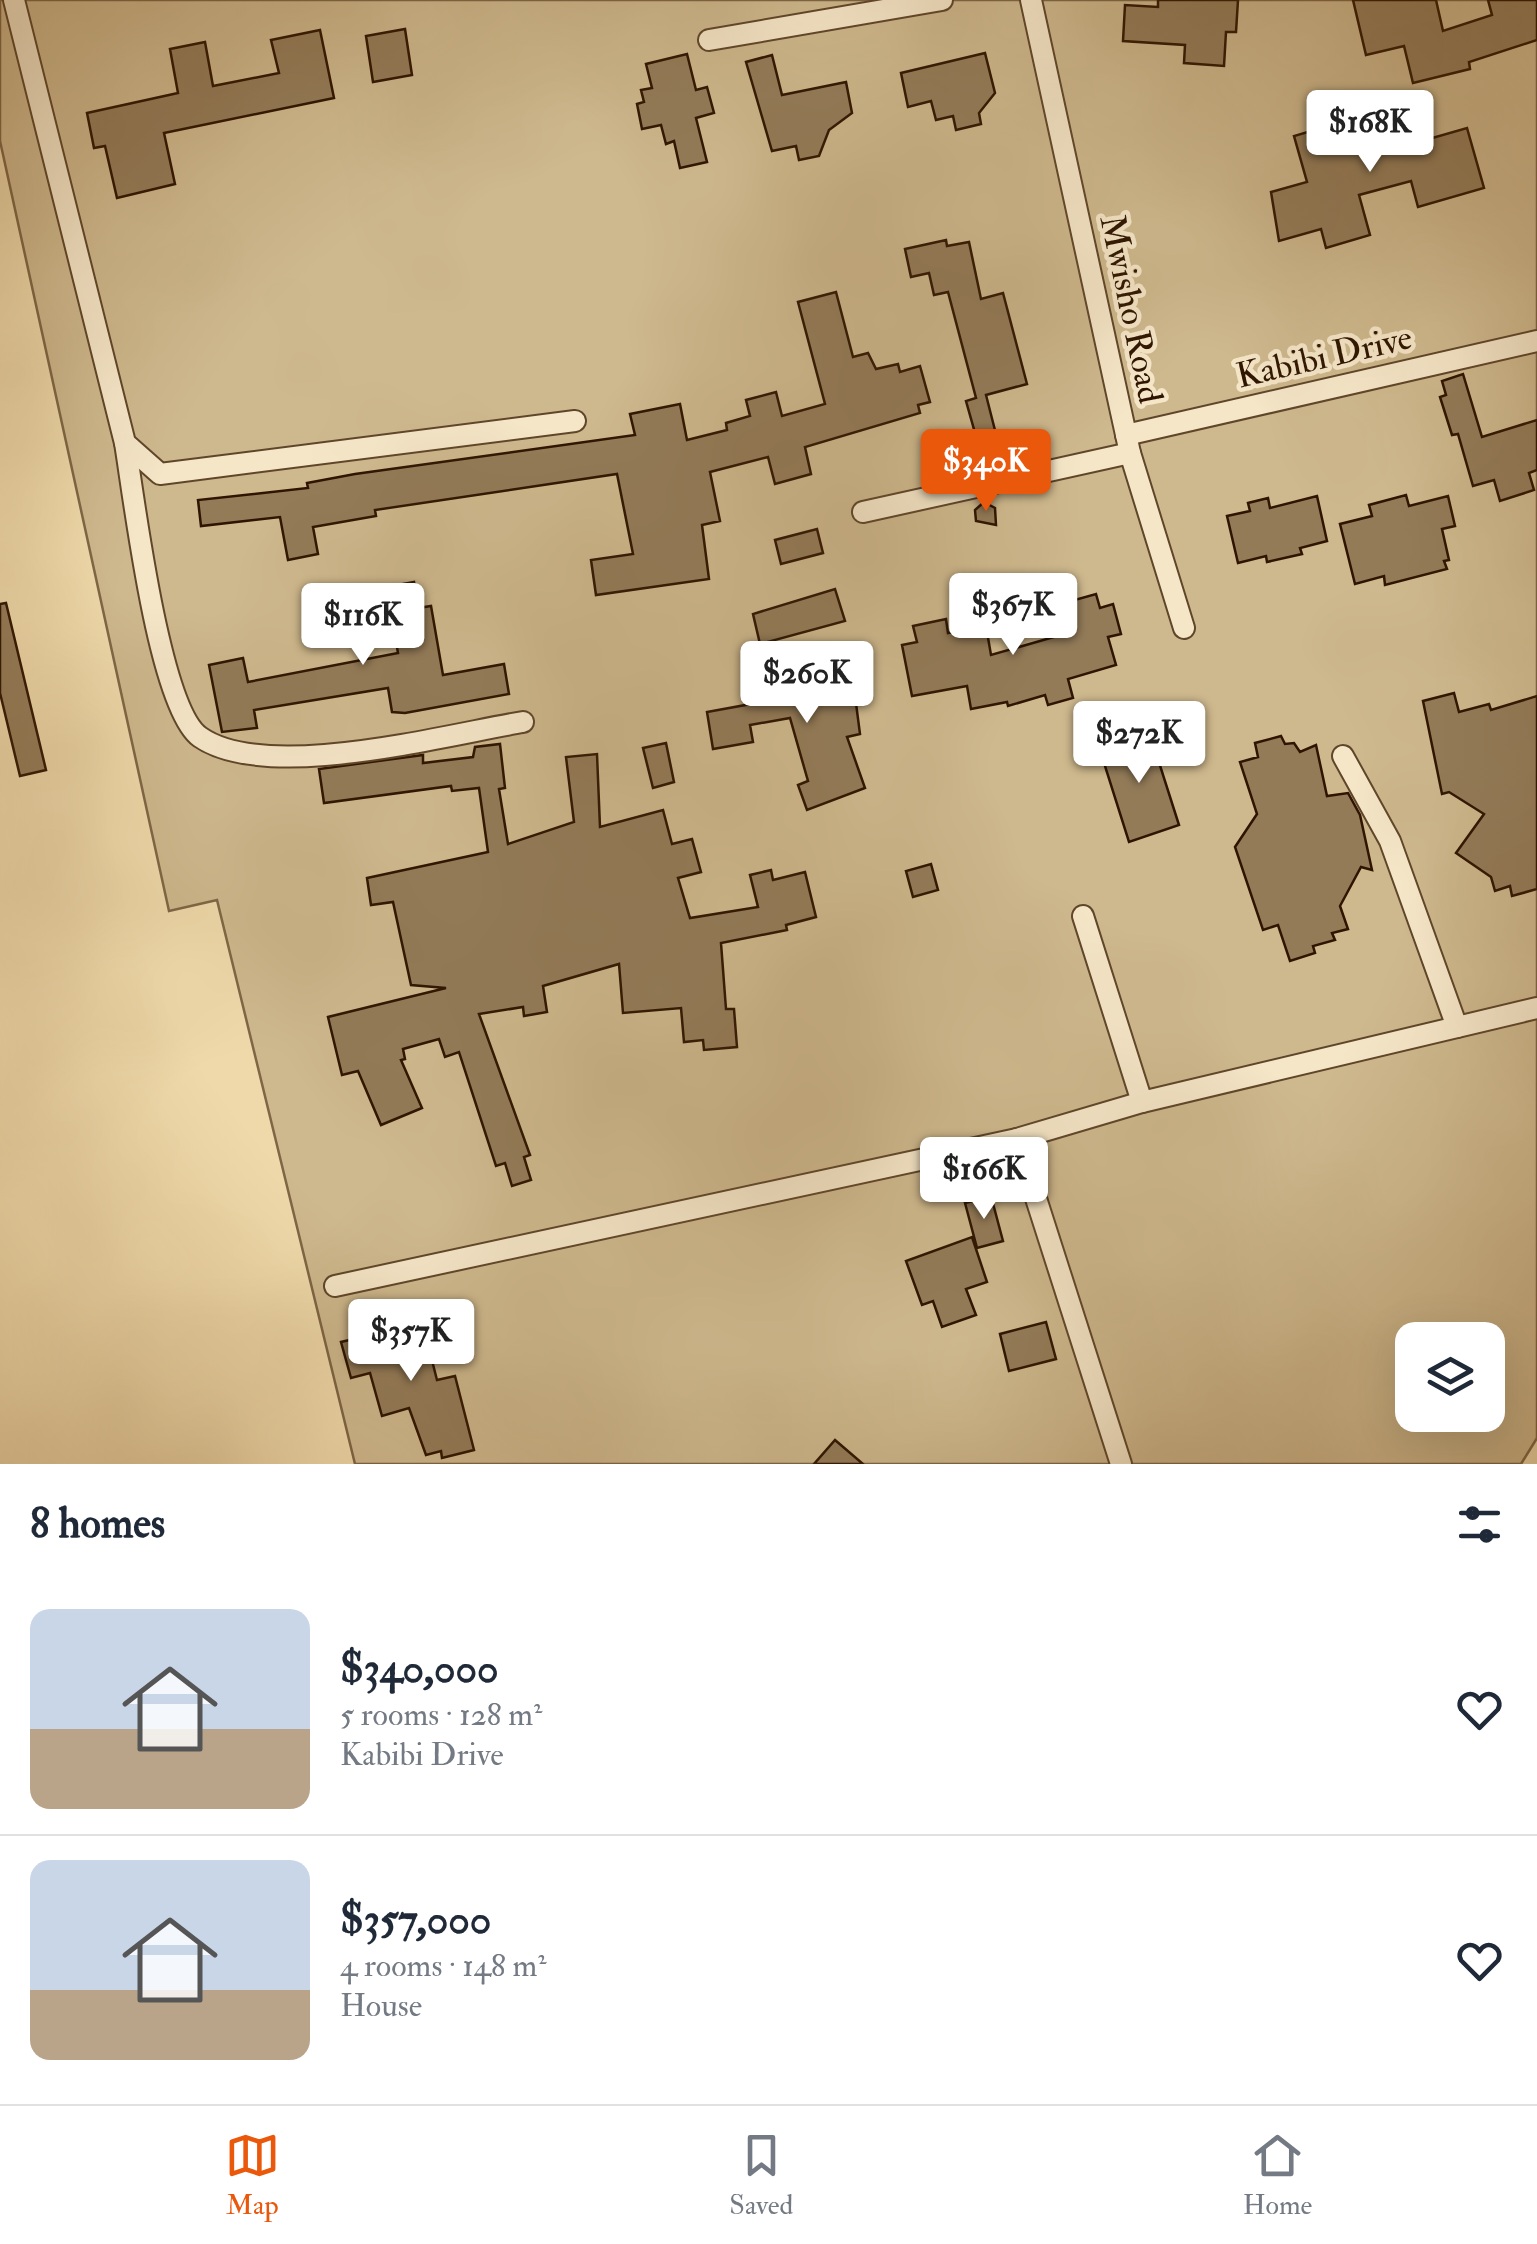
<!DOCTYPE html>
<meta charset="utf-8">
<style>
body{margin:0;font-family:"IM FELL Double Pica",serif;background:#f6f6f7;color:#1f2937;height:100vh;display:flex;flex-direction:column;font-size:38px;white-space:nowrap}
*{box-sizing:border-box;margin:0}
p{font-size:32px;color:#747a83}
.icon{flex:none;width:55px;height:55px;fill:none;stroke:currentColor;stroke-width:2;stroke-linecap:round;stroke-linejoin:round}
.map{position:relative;height:1464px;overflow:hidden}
.details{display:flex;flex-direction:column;background:#fff;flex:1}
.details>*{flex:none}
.controls{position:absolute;left:1395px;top:1322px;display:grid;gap:20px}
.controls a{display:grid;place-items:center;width:110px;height:110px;border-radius:20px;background:#fff;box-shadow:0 10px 40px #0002;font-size:50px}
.price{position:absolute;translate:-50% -85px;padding:0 22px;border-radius:10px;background:#fff;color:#222;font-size:32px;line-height:65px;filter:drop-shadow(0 2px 5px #0008)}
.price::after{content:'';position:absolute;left:50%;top:60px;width:30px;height:22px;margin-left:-15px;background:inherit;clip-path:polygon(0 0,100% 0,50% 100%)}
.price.selected{background:#ea580c;color:#fff}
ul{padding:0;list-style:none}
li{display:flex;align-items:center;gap:30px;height:250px;padding:0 30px}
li+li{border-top:2px solid #e0e1e3}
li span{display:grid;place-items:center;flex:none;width:280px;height:200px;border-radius:20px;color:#555}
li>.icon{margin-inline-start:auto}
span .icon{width:120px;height:120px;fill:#fffc;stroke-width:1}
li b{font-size:42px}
h2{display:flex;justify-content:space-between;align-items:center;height:120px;padding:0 30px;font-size:42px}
.dock{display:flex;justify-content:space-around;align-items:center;height:140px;border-top:2px solid #e0e1e3;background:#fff;font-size:28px;color:#747a83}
.dock a{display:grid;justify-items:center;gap:5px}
.dock .selected{color:#ea580c}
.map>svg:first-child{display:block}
.green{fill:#ceb88d;stroke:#7e6646;stroke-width:2.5;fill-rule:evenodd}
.building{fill:#937b58;stroke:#2f1500;stroke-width:2.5}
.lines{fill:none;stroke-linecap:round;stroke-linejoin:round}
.minor-casing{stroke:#5f462a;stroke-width:24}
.minor{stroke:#f5e6c8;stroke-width:20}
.labels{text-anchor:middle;stroke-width:9;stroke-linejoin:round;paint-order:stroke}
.street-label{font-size:35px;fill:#2f1500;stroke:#f5e6c8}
</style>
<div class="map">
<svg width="1537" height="1464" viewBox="0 0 1537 1464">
<rect width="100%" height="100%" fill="#efd9aa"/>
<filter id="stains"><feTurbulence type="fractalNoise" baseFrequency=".002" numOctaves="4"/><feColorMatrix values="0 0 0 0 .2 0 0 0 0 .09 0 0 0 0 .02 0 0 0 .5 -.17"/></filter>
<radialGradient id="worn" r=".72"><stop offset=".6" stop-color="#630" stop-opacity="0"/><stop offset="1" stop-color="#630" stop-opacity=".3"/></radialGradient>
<path class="green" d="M 0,0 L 1537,0 L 1537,1438 L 1521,1464 L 355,1464 L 217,900 L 169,911 L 0,141 ZM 1412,1340 L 1488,1340 L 1488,1415 L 1412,1415 Z"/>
<g class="building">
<polygon points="1158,0 1238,0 1236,32 1226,32 1224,66 1184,63 1185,45 1123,41 1125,5 1158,7"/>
<polygon points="1353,0 1436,0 1443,31 1492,15 1488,0 1537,0 1537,40 1469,62 1470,69 1413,83 1404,46 1366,55"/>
<polygon points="405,29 412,75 373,82 366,36"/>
<polygon points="320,30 334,98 164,133 175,184 117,198 105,146 94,148 87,113 178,93 170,49 205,42 213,86 279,73 271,40"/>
<polygon points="985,53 995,93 979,113 981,124 956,130 953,116 936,120 931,101 908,107 901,73"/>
<polygon points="687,54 696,90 707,87 714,113 696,118 707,162 680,168 674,141 666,144 661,125 642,129 637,104 644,102 641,90 652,88 646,64"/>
<polygon points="772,55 782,95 846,82 852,113 829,130 819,156 799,160 796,146 772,151 746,62"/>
<polygon points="1414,113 1422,141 1467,128 1484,188 1418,207 1411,181 1359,195 1370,235 1326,248 1321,229 1279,241 1271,192 1307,182 1294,136 1338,123 1341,132"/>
<polygon points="946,240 947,246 969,242 981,299 1003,293 1027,384 986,395 998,442 979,447 966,401 976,398 948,292 934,295 929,273 911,277 905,249"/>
<polygon points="836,292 853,357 868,353 876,369 898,364 900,372 920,366 930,402 918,405 920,413 805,447 811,474 775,484 768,457 710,472 720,521 702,525 709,579 596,595 591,560 633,554 617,474 375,510 376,516 313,527 318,554 288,560 280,517 201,526 198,500 308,488 307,483 355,474 635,435 630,414 680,404 687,440 727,430 726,423 750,416 746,400 776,392 782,416 825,404 798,302"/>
<polygon points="1463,374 1482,437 1537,420 1537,470 1529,473 1534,490 1500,501 1494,480 1473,486 1458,434 1452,435 1440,397 1446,395 1442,381"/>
<polygon points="1406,495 1409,506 1448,496 1455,526 1442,529 1449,560 1444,561 1447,569 1385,585 1384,576 1355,584 1340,524 1372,516 1369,505"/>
<polygon points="1317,496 1327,541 1300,548 1302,554 1267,562 1266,556 1238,563 1227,516 1250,511 1248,503 1268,498 1270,508"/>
<polygon points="984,502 995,508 996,525 976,521 975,510"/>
<polygon points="817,529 823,553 781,564 775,540"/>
<polygon points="414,582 418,608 431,606 443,675 504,664 509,694 405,713 392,712 388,688 254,710 257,728 222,732 209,665 243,658 248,682 398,653 391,614 343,623 338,596"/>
<polygon points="835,589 845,621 760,644 753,614"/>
<polygon points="1096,594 1100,608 1113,604 1121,634 1108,637 1116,665 1068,679 1073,698 1048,705 1045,695 1008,706 1007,702 971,709 967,686 912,696 902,645 917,642 913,626 946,619 948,633 986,626 991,655 1061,635 1053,606"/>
<polygon points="6,603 46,770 20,776 0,693 0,604"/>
<polygon points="850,657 860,734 847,737 865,788 807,810 798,785 808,781 790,718 750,725 753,742 713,749 707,712 784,698 776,670"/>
<polygon points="1454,693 1459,712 1489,704 1491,710 1537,696 1537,889 1512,896 1510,886 1495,891 1491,877 1456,853 1484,814 1449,792 1442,794 1423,701"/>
<polygon points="1149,731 1179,825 1129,842 1099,747"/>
<polygon points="1281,736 1285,744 1294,743 1300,752 1316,745 1327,796 1348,793 1360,815 1372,870 1361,867 1340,906 1348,929 1332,933 1335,940 1313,946 1315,953 1290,961 1278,925 1263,930 1235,847 1257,814 1240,762 1258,757 1255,743"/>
<polygon points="666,743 674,782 653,788 643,748"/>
<polygon points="500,744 505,788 499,789 508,844 574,822 566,757 597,754 600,827 663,810 672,844 692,839 701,872 678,878 690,918 758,907 750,875 771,870 773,880 805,872 816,917 786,925 787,930 721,943 726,1009 734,1009 737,1047 704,1050 703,1040 684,1042 681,1008 623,1013 619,964 543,986 547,1012 524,1016 523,1007 479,1014 530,1155 524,1157 531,1180 512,1186 505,1163 496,1166 459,1052 445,1057 439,1039 403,1049 405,1059 401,1060 422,1108 381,1125 358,1071 342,1075 328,1017 446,988 411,985 393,902 371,905 367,878 488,852 479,788 452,791 451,786 324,803 319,769 423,755 423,763 473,757 475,747"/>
<polygon points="931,864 938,890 913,897 906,871"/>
<polygon points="991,1196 1003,1241 977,1248 965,1203"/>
<polygon points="972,1237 987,1282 966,1289 976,1315 942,1327 933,1301 922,1305 906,1261"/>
<polygon points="400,1314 404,1330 423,1325 437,1380 455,1376 474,1450 442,1458 441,1451 426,1455 409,1408 382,1416 370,1373 351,1378 341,1342 375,1334 372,1321"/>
<polygon points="1046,1322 1056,1359 1009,1371 1000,1334"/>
<polygon points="835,1440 863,1464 814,1464"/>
</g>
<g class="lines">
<g class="minor-casing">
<g id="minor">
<polyline points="14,0 125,443 160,474 575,421"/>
<polyline points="1031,0 1130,453 1184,628"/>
<polyline points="709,40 942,0"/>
<polyline points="1126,435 1537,341"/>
<path d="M 125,443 C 134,498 159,708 200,737 C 266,783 445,735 523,722"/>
<polyline points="863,512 1130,453"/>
<polyline points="1343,756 1390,841 1457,1027"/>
<polyline points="1083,916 1142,1102"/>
<polyline points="1017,1139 1121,1464"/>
<polyline points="335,1286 1017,1139 1142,1102 1537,1008"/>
</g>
</g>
<use href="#minor" class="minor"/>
</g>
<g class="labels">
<g class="street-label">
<text transform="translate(1132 309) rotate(78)" y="12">Mwisho Road</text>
<text transform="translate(1324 356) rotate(-13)" y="12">Kabibi Drive</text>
</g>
</g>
<rect width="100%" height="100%" filter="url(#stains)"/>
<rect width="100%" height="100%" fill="url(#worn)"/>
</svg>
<div class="controls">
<a><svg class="icon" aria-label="layers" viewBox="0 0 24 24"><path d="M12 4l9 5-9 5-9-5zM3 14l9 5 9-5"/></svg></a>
</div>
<b class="price" style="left:1370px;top:175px">$168K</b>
<b class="price selected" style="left:986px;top:514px">$340K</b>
<b class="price" style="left:1013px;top:658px">$367K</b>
<b class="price" style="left:363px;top:668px">$116K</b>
<b class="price" style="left:807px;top:726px">$260K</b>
<b class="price" style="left:1139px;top:786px">$272K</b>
<b class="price" style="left:984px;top:1222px">$166K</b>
<b class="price" style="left:411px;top:1384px">$357K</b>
</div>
<section class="details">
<h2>8 homes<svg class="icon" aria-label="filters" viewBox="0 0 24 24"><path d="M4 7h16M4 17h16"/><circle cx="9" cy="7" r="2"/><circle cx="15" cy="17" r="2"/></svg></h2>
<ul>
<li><span style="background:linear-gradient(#c9d6e8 60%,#b9a48a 0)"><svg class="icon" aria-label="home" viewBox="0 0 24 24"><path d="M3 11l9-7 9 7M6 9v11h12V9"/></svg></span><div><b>$340,000</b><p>5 rooms · 128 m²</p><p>Kabibi Drive</p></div><svg class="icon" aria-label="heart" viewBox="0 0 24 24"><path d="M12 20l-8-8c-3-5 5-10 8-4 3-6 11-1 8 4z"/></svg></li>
<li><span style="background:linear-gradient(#c9d6e8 65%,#b9a48a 0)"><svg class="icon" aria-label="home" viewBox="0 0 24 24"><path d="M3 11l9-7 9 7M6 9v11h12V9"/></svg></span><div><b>$357,000</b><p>4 rooms · 148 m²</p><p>House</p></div><svg class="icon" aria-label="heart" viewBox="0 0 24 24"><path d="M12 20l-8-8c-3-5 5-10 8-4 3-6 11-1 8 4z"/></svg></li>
</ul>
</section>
<nav class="dock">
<a class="selected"><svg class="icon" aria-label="map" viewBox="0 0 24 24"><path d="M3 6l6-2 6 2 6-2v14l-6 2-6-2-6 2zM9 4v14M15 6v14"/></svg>Map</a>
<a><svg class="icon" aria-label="saved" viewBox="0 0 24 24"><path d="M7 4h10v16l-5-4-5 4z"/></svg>Saved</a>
<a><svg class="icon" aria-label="home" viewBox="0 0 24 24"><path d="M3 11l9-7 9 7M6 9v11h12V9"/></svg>Home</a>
</nav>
